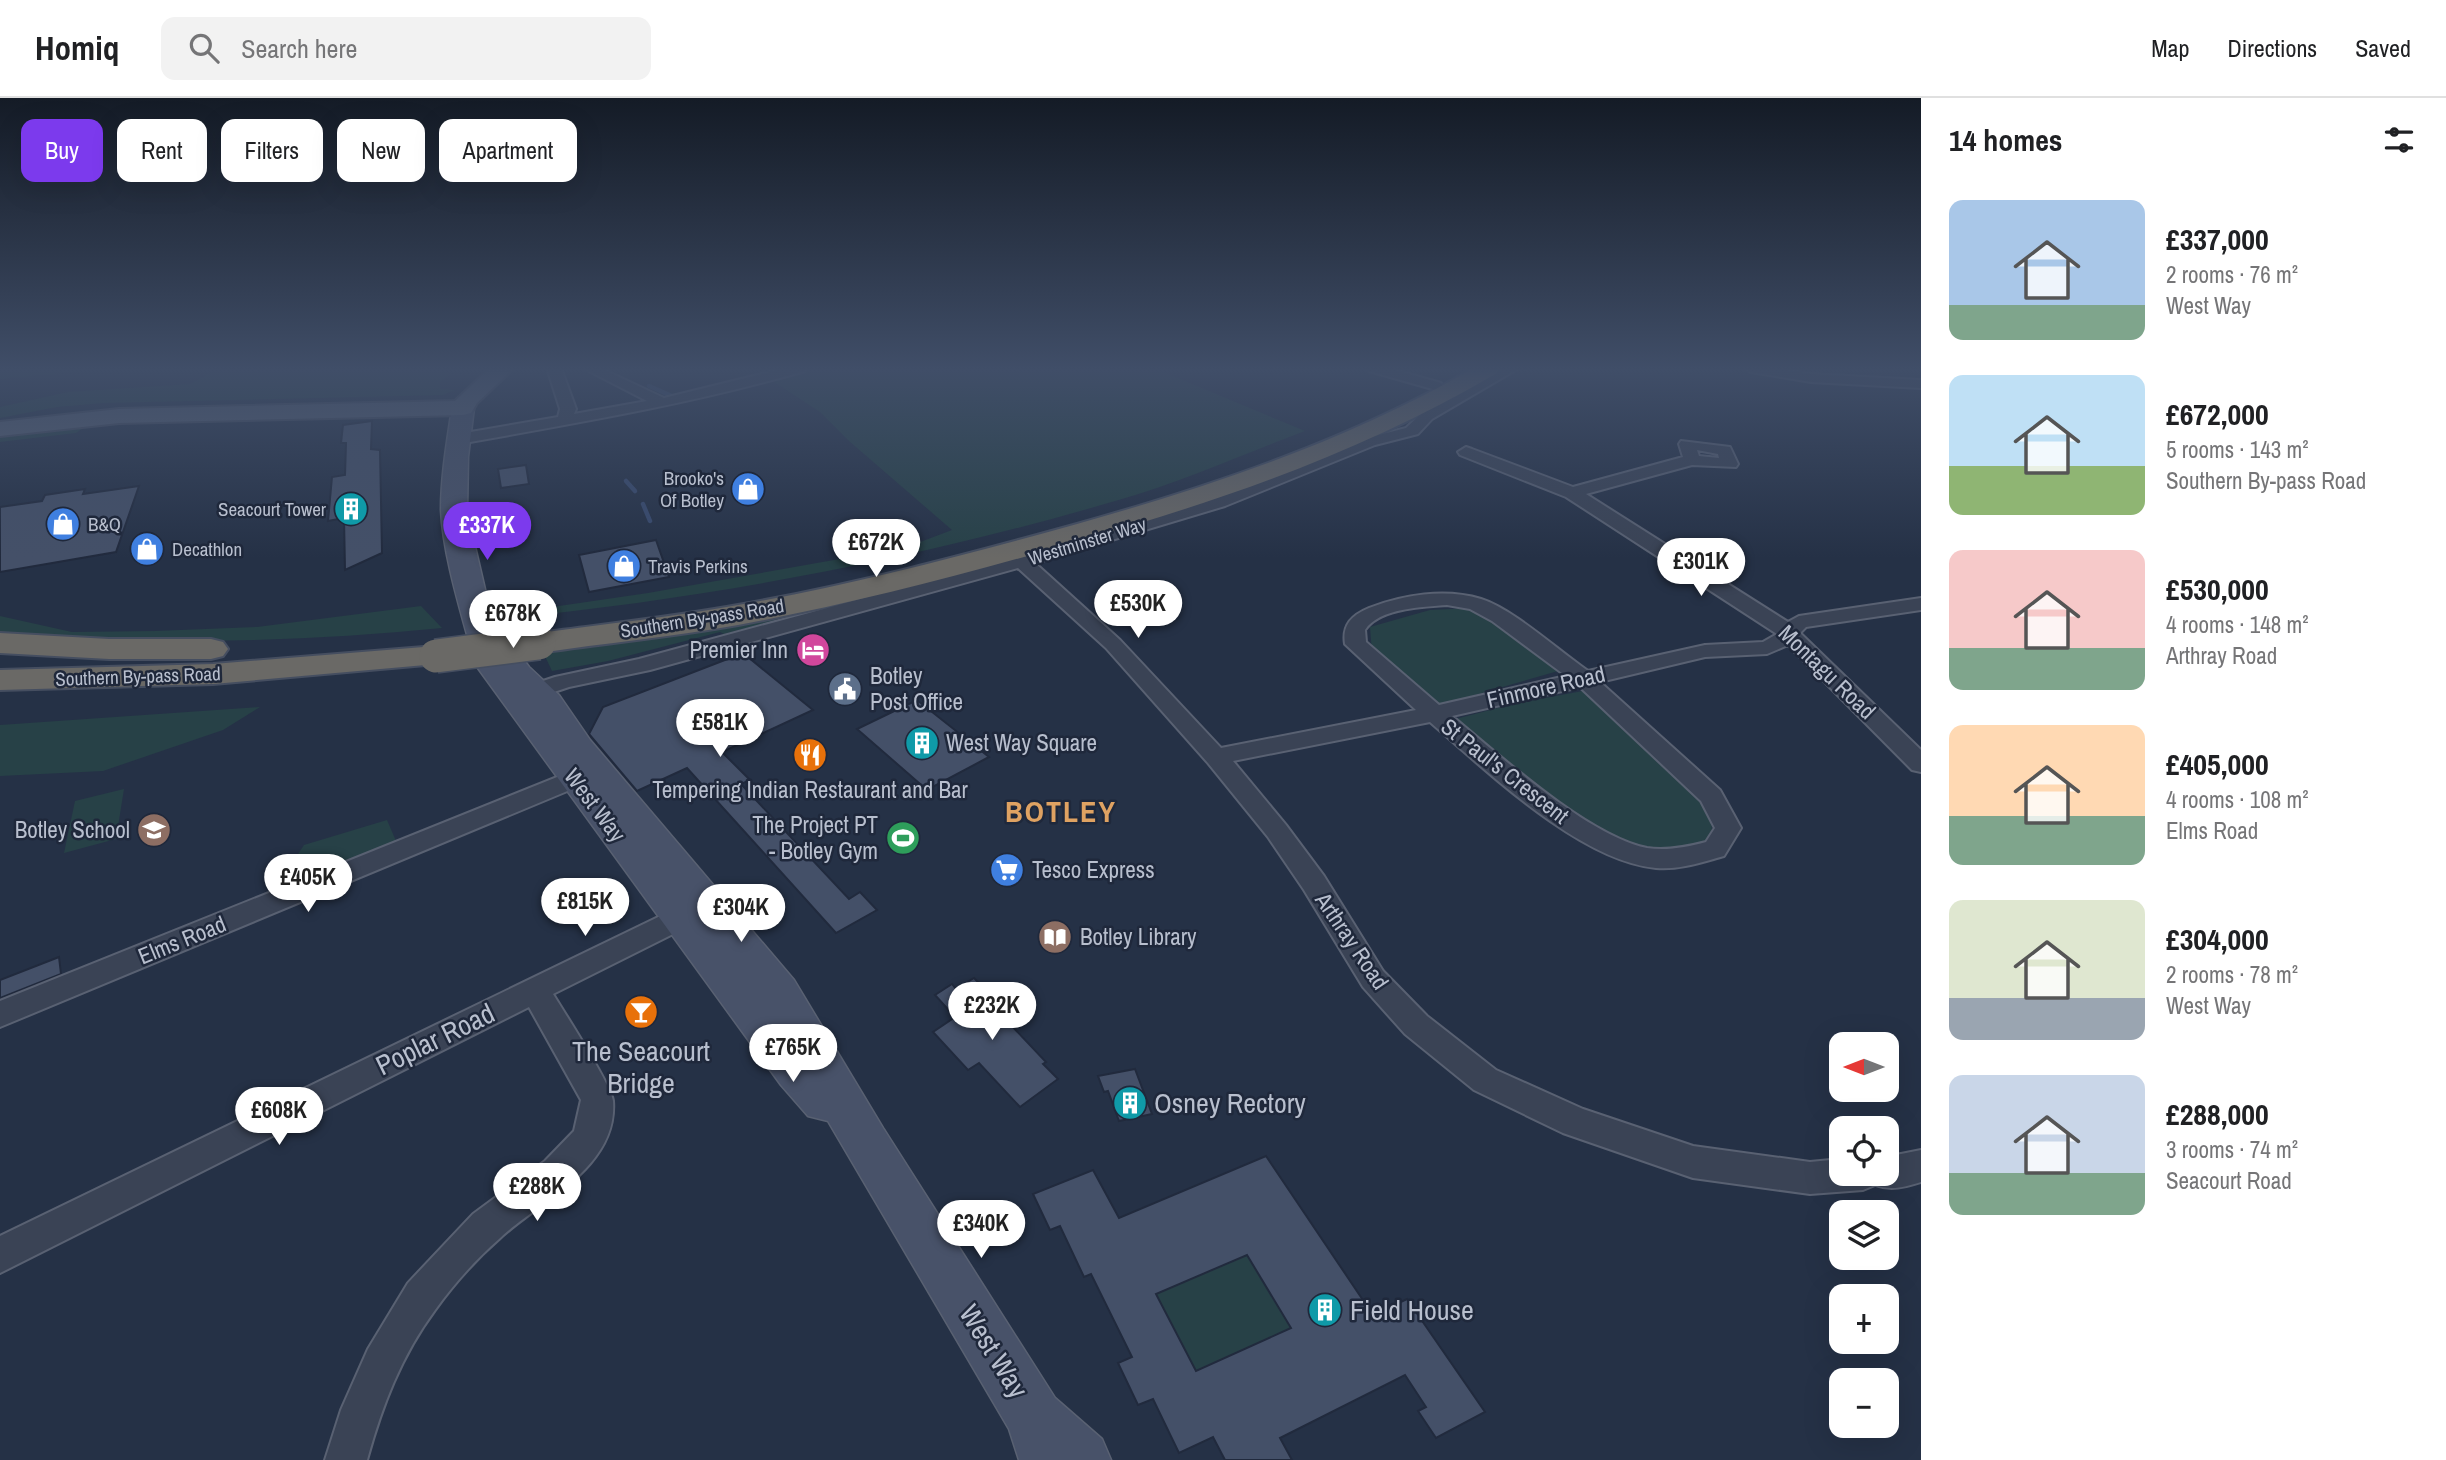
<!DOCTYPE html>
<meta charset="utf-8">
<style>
body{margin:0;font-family:"Archivo Narrow",sans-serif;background:#f2f2f2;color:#202124;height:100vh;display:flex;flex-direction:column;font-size:26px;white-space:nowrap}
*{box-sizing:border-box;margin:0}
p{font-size:23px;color:#757577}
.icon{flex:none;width:38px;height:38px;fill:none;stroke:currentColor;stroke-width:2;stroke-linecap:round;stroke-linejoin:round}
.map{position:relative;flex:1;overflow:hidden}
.side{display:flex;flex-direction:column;background:#fff;width:525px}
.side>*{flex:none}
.banner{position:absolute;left:21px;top:21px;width:665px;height:63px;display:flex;gap:14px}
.needle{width:46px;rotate:270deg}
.buttons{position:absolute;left:1829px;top:934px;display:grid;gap:14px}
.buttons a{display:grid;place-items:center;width:70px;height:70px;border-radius:14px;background:#fff;box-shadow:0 7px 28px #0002;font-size:35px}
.price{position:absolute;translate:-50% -60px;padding:0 16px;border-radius:24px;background:#fff;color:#222;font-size:23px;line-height:46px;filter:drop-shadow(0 2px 4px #0008)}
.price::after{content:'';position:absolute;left:50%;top:42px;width:21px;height:16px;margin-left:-10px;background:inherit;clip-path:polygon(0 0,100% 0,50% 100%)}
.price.selected{background:#7c3aed;color:#fff}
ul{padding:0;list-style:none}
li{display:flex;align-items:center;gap:21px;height:175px;padding:0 28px}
li span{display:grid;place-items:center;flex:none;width:196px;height:140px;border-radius:14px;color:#555}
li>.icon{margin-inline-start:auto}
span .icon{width:84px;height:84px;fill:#fffc;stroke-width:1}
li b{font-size:30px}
h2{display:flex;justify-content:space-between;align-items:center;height:84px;padding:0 28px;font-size:30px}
.tag{padding:0 24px;border-radius:14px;background:#fff;box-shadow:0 7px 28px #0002;font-size:24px;line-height:63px}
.tag.selected{background:#7c3aed;color:#fff}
header{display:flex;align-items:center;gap:42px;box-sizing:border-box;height:98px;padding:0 35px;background:#fff;border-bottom:2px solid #e0e0e0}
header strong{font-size:33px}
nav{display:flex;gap:38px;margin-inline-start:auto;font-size:24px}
.search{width:490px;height:63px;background:#f2f2f2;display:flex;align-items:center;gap:18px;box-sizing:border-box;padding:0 24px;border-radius:14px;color:#757577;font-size:26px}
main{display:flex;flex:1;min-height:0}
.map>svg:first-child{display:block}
.green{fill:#274147}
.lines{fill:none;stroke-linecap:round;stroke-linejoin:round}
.stream{stroke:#384a6e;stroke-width:4.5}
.building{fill:#445068;stroke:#212a3d;stroke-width:2;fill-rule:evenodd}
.minor-casing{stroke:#596172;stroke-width:4}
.secondary-casing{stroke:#596172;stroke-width:3}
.primary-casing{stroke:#444c5e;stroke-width:4}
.trunk-casing{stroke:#454e60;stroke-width:4}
.minor{fill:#3a4355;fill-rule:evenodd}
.secondary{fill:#485269;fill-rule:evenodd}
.primary{fill:#586275;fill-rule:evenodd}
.trunk{fill:#6a6966;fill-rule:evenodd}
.trunk-bridge-casing{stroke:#454e60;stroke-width:36;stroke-linecap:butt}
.trunk-bridge{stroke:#6a6966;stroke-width:33}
.labels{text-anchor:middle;stroke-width:5;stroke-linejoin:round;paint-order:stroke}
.far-poi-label{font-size:19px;fill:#b8bfce;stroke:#1f283b;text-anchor:start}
.far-street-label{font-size:19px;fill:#b8bfce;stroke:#1f283b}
.poi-label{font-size:23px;fill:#b8bfce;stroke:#1f283b;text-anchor:start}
.street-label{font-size:23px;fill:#b8bfce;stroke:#1f283b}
.near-street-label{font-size:28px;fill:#b8bfce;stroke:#1f283b}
.near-poi-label{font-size:28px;fill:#b8bfce;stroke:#1f283b;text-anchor:start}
.district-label{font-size:30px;font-weight:bold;letter-spacing:2px;fill:#dfa262;stroke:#1f283b}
</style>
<header>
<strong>Homiq</strong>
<div class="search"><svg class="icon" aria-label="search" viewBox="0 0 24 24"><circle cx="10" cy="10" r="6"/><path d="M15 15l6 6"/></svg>Search here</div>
<nav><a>Map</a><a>Directions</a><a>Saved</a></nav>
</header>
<main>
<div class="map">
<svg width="1921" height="1362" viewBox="0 0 1921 1362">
<rect width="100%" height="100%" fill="#253146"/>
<g class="green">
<polygon points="0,270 95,270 83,273 0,281"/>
<polygon points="220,270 440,270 438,272 451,276 440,284 440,291 455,292 443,297 104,305 57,309 0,320 0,309 68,294 190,286"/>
<path d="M 813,270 L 1154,270 L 1305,333 C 1244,356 1184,383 1122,401 C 923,460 717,499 510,520 L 511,515 L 648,495 L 907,449 L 952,432 L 849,343 L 820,314 L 774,284 Z"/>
<polygon points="87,327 76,335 0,344 0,337"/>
<polygon points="883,493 724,536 720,534 608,563 552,573 543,554"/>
<path d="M 421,508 L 442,530 C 295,545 147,547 0,534 L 0,518 L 72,534 L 155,533 L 257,529 Z"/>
<polygon points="1472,510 1565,571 1437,608 1372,555 1370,529 1430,512"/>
<polygon points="1588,592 1711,701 1712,741 1677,757 1618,749 1452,622 1513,606"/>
<polygon points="260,609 223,632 103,673 0,678 0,627"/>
<polygon points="124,691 116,741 64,755 75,703"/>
<polygon points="387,722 396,743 303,780 295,778 292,765 304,747"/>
<polygon points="1247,1157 1291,1230 1196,1273 1156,1196"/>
</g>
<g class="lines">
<g class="stream">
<polyline points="649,288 674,299"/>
<polyline points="626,383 635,393"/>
<polyline points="643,406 650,423"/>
</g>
</g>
<g class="building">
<polygon points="372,323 371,351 380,352 382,455 345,472 344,420 328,423 332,379 345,377 346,345 341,345 343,327"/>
<polygon points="526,367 529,386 501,390 498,371"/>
<polygon points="139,388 116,454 0,474 0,409 42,403 45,397 85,391 83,396"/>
<polygon points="656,442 669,479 589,494 579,457"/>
<polygon points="743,555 813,612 722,654 750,682 741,686 849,801 860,794 877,812 836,835 687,670 637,693 589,636 603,609"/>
<polygon points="917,602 989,659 927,692 857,631"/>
<polygon points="59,859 61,876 0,900 0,882"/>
<polygon points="974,880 1015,921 1009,925 1046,964 1043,966 1058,981 1020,1009 979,965 968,972 933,934 955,919 935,897 952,886 956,891"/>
<polygon points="1135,971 1152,1016 1119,1023 1108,993 1104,994 1098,978"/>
<path d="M 1266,1058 L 1373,1217 L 1407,1201 L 1485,1314 L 1436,1340 L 1418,1313 L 1426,1309 L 1405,1277 L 1280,1340 L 1292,1362 L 1225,1362 L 1213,1339 L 1179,1355 L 1153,1301 L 1138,1307 L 1118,1265 L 1132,1259 L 1091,1176 L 1084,1179 L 1060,1128 L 1050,1132 L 1033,1096 L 1093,1072 L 1119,1120 ZM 1247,1157 L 1291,1230 L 1196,1273 L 1156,1196 Z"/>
</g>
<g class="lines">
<g class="minor-casing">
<g id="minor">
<path d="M 547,270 L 561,270 L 576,311 L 574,316 L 647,303 L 583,270 L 600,270 L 664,300 L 786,270 L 807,270 L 805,273 C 691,306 576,325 459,346 L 453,344 L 451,341 L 459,336 L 558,319 L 560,311 Z"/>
<polygon points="1367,270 1388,270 1441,285 1443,288 1436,292 1369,273"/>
<path d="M 1502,270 L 1519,270 L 1432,321 L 1418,336 L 1375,347 L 1225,408 L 1035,465 L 1120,542 L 1221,650 L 1416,612 L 1345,546 C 1342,527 1352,517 1369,510 C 1403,497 1445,490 1481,501 C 1513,511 1559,553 1588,573 L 1705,547 L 1763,544 L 1777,536 L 1566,399 L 1460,357 L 1458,354 L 1466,349 L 1472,351 L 1573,389 L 1683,359 L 1679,346 L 1681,343 L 1730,349 L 1738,366 L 1736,369 L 1692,367 L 1586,396 L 1788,524 L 1799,518 L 1921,500 L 1921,512 L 1806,529 L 1800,535 L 1921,652 L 1921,674 L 1912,672 L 1788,547 L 1767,556 L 1705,559 L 1600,584 L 1720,692 L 1741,730 L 1724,758 C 1702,764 1680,772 1656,770 C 1580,763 1487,673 1430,624 L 1233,663 L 1286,727 L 1324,778 L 1383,873 L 1427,918 L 1496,972 L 1583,1011 L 1693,1048 L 1810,1064 L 1841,1061 L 1841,1076 L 1886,1076 L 1886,1059 L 1921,1052 L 1921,1084 C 1905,1089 1891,1093 1875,1087 L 1863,1092 L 1810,1096 L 1693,1080 L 1563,1035 L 1474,992 L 1405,936 L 1363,889 L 1304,792 L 1268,739 L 1208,665 L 1106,550 L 1018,470 L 650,572 L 569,589 L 518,606 L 510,604 L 507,599 L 510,594 L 555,579 L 639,561 L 1015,459 L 1213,400 L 1363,341 L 1406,330 L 1422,315 ZM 1697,352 L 1718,356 L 1719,360 L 1699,358 ZM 1447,507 L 1470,511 L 1492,523 L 1566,578 L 1439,607 L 1366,544 L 1365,532 C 1379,510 1423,509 1447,507 ZM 1580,589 L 1701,703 L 1715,730 L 1706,744 C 1687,749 1667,753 1647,750 C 1588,738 1500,658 1452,618 Z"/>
<polygon points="1744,270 1774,270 1811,276 1921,282 1921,290 1811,284 1751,274"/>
<polygon points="592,665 601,667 604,673 601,679 0,929 0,903"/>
<path d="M 681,808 L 691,811 L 695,819 L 691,827 L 553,896 C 564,914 612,988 613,1003 C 618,1070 539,1103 499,1141 C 475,1162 453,1187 435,1212 C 401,1258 382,1308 367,1362 L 325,1362 L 341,1312 L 368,1251 L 408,1185 L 473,1116 L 545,1063 L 574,1033 L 581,1002 L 529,909 L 0,1175 L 0,1138 Z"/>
</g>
</g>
<g class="secondary-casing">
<path id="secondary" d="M 463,304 L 471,305 L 474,310 L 468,359 L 467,414 L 491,517 L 529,569 L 559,597 L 590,642 L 794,882 L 883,1030 L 1055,1300 L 1102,1341 L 1111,1362 L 1019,1362 L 1009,1331 L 828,1023 L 808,1018 L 781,987 L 475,566 C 463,520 443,459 441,412 C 441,378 447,344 452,310 L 455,305 Z"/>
</g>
<g class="primary-casing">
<polygon id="primary" points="490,270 514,270 477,305 471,315 463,317 119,325 0,338 0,324 119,311 455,303"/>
</g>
<g class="trunk-casing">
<g id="trunk">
<path d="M 1474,270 L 1500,270 L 1497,275 C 1363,354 1225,401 1077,444 C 965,476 852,506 738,527 C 672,539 605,545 539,555 L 527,552 L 522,545 L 527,538 L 539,535 C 605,526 672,519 738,507 C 852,487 965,457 1077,426 C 1215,387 1349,342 1474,270 Z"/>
<polygon points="0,535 109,541 211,541 223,544 228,551 223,558 211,561 109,561 0,555"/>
<polygon points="436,548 448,551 453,558 448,565 213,586 0,592 0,572 213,566"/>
</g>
</g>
<use href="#minor" class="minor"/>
<use href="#secondary" class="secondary"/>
<use href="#primary" class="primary"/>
<use href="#trunk" class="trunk"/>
<g class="trunk-bridge-casing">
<polyline id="trunk-bridge" points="436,558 539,545"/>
</g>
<use href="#trunk-bridge" class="trunk-bridge"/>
</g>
<linearGradient id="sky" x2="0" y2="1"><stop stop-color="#141b26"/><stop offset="0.59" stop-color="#404e68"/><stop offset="1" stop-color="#404e68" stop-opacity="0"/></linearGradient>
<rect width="1921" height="460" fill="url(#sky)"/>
<defs>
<g id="shop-disc" transform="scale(1.75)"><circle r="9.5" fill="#3f7fe0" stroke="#1f283b"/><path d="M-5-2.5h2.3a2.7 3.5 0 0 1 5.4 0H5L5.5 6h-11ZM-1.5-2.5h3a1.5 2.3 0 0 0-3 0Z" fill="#fff"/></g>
<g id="building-disc" transform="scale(1.75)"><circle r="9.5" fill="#0f9aa8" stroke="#1f283b"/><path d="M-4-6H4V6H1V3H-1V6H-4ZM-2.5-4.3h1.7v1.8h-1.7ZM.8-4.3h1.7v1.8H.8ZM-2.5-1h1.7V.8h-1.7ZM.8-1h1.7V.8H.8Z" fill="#fff"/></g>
<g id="hotel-disc" transform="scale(1.75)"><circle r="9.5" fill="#d1479c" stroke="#1f283b"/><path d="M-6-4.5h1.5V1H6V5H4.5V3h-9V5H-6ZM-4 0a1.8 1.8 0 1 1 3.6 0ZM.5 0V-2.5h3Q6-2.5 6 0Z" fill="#fff"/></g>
<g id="civic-disc" transform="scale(1.75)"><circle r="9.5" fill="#5c6f8a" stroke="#1f283b"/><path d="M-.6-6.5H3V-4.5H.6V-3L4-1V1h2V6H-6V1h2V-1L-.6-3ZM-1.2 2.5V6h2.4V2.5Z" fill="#fff"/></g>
<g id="restaurant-disc" transform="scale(1.75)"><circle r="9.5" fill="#e8710a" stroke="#1f283b"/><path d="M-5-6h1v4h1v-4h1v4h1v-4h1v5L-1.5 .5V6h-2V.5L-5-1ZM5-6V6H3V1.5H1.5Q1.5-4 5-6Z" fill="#fff"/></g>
<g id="school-disc" transform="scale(1.75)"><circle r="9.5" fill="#8d6e63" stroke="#1f283b"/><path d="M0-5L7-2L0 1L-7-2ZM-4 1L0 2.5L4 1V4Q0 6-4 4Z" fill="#fff"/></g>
<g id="stadium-disc" transform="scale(1.75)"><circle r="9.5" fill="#2e9e5b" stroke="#1f283b"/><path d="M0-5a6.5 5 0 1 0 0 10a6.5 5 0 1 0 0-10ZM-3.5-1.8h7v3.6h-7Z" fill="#fff"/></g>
<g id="supermarket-disc" transform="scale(1.75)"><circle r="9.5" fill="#3f7fe0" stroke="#1f283b"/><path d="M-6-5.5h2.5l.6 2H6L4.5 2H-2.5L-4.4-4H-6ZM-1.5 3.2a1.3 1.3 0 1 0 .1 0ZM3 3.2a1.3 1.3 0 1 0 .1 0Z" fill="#fff"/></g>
<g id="library-disc" transform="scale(1.75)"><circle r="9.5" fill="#8d6e63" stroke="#1f283b"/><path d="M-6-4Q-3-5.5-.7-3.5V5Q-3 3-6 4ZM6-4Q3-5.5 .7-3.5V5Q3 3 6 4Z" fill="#fff"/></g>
<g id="bar-disc" transform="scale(1.75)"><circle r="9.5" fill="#e8710a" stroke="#1f283b"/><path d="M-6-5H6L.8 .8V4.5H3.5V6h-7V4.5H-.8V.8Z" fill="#fff"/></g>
</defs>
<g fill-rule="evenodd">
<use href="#shop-disc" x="748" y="391"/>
<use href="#building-disc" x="351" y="411"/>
<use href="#shop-disc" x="63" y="426"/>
<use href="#shop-disc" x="147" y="451"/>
<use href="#shop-disc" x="624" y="468"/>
<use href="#hotel-disc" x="813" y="552"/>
<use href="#civic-disc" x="845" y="591"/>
<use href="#building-disc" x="922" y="645"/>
<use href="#restaurant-disc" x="810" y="657"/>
<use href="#school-disc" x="154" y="732"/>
<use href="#stadium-disc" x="903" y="740"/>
<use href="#supermarket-disc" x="1007" y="772"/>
<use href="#library-disc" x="1055" y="839"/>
<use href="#bar-disc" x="641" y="914"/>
<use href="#building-disc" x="1130" y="1005"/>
<use href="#building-disc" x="1325" y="1212"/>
</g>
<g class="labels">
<g class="far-poi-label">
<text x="724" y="387" text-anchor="end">Brooko's<tspan x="724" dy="22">Of Botley</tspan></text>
<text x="326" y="418" text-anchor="end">Seacourt Tower</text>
<text x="88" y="433">B&amp;Q</text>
<text x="172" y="458">Decathlon</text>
<text x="648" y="475">Travis Perkins</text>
</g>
<g class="far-street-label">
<text transform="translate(1087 443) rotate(-17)" y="7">Westminster Way</text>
<text transform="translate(702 520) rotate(-9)" y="7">Southern By-pass Road</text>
<text transform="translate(138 578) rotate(-2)" y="7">Southern By-pass Road</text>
</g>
<g class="poi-label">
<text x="788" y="560" text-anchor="end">Premier Inn</text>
<text x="870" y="586">Botley<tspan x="870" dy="26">Post Office</tspan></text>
<text x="946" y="653">West Way Square</text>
<text x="810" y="700" text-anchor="middle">Tempering Indian Restaurant and Bar</text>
<text x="878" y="735" text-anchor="end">The Project PT<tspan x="878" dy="26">- Botley Gym</tspan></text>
<text x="130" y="740" text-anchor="end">Botley School</text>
<text x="1032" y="780">Tesco Express</text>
<text x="1080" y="847">Botley Library</text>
</g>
<g class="street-label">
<text transform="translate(1827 574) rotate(44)" y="8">Montagu Road</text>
<text transform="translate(1546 589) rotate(-13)" y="8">Finmore Road</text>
<text transform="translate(1505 673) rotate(38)" y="8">St Paul's Crescent</text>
<text transform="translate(595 707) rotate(53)" y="8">West Way</text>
<text transform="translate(182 842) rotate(-22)" y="8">Elms Road</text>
<text transform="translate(1352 843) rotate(56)" y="8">Arthray Road</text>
</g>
<g class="near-street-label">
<text transform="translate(435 941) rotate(-26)" y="10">Poplar Road</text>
<text transform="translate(994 1253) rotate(58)" y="10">West Way</text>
</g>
<g class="near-poi-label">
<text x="641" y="963" text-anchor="middle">The Seacourt<tspan x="641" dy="32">Bridge</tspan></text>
<text x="1154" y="1015">Osney Rectory</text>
<text x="1350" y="1222">Field House</text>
</g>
<g class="district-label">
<text x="1061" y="724">BOTLEY</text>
</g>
</g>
</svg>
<div class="buttons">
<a><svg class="needle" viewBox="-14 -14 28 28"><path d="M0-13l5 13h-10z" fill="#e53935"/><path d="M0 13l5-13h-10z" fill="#757577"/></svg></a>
<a><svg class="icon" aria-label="locate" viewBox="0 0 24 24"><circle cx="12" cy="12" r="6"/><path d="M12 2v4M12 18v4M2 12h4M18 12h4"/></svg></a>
<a><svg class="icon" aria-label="layers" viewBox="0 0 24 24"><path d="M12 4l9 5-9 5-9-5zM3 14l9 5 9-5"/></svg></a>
<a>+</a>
<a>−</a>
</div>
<b class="price selected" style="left:487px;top:464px">£337K</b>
<b class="price" style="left:876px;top:481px">£672K</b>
<b class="price" style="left:1701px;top:500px">£301K</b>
<b class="price" style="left:1138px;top:542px">£530K</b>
<b class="price" style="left:513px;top:552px">£678K</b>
<b class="price" style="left:720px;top:661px">£581K</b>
<b class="price" style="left:308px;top:816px">£405K</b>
<b class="price" style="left:585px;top:840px">£815K</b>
<b class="price" style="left:741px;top:846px">£304K</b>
<b class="price" style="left:992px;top:944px">£232K</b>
<b class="price" style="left:793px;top:986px">£765K</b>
<b class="price" style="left:279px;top:1049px">£608K</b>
<b class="price" style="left:537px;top:1125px">£288K</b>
<b class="price" style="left:981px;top:1162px">£340K</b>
<div class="banner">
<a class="tag selected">Buy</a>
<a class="tag">Rent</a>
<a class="tag">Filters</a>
<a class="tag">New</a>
<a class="tag">Apartment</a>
</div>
</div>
<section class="side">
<h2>14 homes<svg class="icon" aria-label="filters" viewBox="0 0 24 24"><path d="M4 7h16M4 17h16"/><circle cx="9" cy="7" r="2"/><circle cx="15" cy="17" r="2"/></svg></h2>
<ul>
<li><span style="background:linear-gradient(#a9c7e8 75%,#7fa58c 0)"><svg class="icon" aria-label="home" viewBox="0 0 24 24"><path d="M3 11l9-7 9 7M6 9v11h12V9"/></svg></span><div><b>£337,000</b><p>2 rooms · 76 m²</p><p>West Way</p></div></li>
<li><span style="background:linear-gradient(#bfe0f5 65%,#8fb573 0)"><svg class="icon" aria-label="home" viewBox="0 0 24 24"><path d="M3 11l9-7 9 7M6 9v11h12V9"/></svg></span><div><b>£672,000</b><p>5 rooms · 143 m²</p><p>Southern By-pass Road</p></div></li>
<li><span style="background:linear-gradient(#f6c9c9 70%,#7fa58c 0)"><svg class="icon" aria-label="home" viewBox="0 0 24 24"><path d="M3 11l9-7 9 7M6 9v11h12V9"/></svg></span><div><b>£530,000</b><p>4 rooms · 148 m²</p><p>Arthray Road</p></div></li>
<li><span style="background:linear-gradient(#ffd9b3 65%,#7fa58c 0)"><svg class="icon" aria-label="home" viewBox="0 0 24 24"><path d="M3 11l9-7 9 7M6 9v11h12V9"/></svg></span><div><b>£405,000</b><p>4 rooms · 108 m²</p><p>Elms Road</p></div></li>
<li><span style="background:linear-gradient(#dfe7d0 70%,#9aa5b1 0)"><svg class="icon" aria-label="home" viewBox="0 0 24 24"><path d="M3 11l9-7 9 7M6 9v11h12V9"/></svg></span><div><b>£304,000</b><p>2 rooms · 78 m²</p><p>West Way</p></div></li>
<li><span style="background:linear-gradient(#c9d6e8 70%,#7fa58c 0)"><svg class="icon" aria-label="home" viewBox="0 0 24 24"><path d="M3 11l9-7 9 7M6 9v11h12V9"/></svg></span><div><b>£288,000</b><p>3 rooms · 74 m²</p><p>Seacourt Road</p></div></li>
</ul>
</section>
</main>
